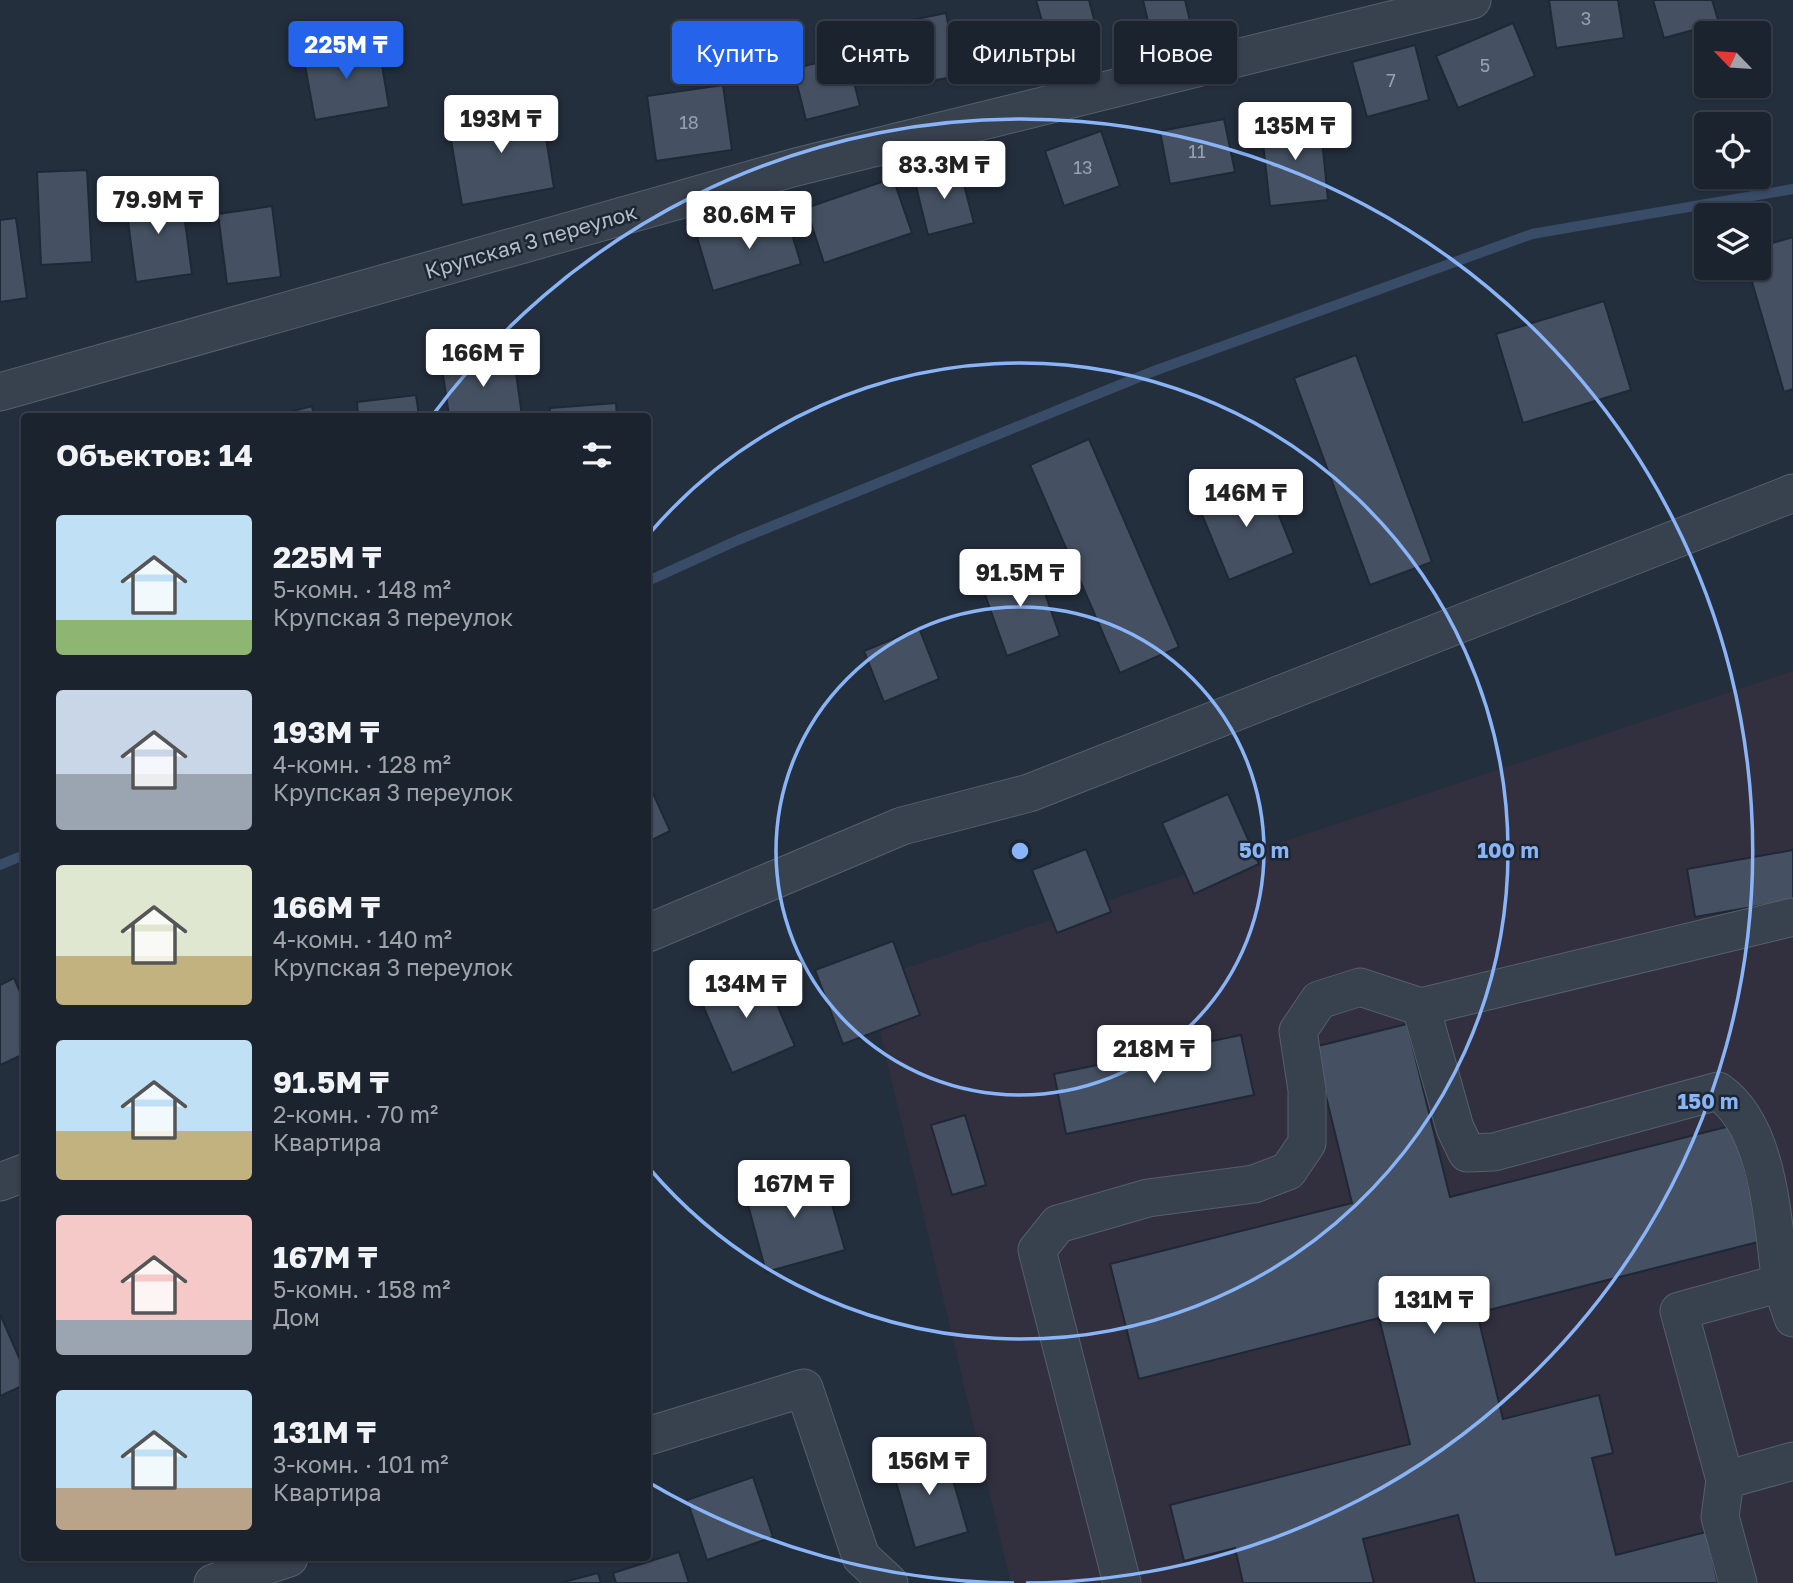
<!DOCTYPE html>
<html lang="ru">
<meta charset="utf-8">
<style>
body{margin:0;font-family:"Golos Text",sans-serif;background:#282f3a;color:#f1f3f6;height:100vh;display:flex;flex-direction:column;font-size:26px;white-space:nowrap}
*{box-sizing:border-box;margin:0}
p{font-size:23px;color:#a0a4aa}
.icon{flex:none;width:38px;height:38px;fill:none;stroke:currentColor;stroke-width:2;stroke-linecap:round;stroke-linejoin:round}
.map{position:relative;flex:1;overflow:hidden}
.side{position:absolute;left:21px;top:413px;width:630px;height:1148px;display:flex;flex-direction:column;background:#1b232e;border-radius:7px;box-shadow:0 2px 5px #0004,0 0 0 2px #39404a}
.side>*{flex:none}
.hud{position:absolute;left:672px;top:21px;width:665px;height:63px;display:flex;gap:14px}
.needle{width:46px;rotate:295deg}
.fabs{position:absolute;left:1694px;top:21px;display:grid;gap:14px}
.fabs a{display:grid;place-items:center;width:77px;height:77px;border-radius:7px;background:#1b232e;box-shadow:0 2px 5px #0004,0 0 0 2px #39404a;font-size:35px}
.price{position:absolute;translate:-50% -60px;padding:0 16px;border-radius:7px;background:#fff;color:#222;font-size:23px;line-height:46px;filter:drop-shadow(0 2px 4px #0008)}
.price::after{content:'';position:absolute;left:50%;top:42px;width:21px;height:16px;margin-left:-10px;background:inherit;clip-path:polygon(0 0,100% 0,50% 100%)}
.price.active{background:#2563eb;color:#fff}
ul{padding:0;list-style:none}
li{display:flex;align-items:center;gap:21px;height:175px;padding:0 35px}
li span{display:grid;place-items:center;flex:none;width:196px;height:140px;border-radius:7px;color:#555}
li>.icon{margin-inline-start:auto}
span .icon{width:84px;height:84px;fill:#fffc;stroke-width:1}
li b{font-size:30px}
h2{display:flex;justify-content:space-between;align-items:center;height:84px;padding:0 35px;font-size:30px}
.tag{padding:0 24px;border-radius:7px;background:#1b232e;box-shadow:0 2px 5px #0004,0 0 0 2px #39404a;font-size:24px;line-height:63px}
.tag.active{background:#2563eb;color:#fff}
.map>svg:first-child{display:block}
.medical{fill:#32303f}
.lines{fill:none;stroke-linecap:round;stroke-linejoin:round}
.stream{stroke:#394c67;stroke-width:10}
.building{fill:#455162;stroke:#1f2835;stroke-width:2}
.minor-casing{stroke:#565f6c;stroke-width:39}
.minor{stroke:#38414e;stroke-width:37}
.ring{fill:none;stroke:#8ab4f8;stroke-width:3.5}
.labels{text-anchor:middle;stroke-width:5;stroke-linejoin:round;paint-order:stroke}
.number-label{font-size:18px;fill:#98a1af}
.street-label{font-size:21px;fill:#b4bcc9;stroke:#1d2633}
.centre{fill:#8ab4f8;stroke:#1d2633;stroke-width:3.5}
.ring-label{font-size:21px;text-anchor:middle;font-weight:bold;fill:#8ab4f8;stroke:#1d2633;stroke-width:5;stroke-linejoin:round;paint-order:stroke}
</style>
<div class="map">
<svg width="1793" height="1583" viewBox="0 0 1793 1583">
<rect width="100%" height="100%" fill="#242f3e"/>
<polygon class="medical" points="1793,671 1793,1583 1011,1583 868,981"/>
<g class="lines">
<g class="stream">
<polyline points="648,581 738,540 1154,371 1532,234 1793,189"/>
<polyline points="0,865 24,855"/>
</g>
</g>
<g class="building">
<polygon points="1036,0 1089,0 1097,31 1049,45"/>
<polygon points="1143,0 1185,0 1190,21 1150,30"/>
<polygon points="1549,0 1618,0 1624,38 1556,48"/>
<polygon points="1653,0 1712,0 1719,23 1664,38"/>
<polygon points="946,13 958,76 909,85 897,23"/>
<polygon points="1513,23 1535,76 1458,108 1436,56"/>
<polygon points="378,41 389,107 315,120 303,55"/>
<polygon points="1415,45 1429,100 1367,117 1352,62"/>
<polygon points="847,55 860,106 806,120 793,69"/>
<polygon points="723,85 732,150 656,161 647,96"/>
<polygon points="541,106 554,188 462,205 448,122"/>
<polygon points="1320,118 1328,200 1270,206 1261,125"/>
<polygon points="1224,119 1235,172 1170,184 1160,131"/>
<polygon points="1101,131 1120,186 1064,206 1045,151"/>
<polygon points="959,166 974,223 928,235 914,178"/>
<polygon points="87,170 92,262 41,265 37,172"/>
<polygon points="893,178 912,233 824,263 806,208"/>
<polygon points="181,191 192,274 136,282 125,199"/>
<polygon points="272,206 281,277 227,284 218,214"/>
<polygon points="785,211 801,264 713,291 697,237"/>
<polygon points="16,218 27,298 0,302 0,220"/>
<polygon points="1793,237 1793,389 1784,392 1748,268 1759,268 1759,247"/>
<polygon points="1604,301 1631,390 1523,423 1496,334"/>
<polygon points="1356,355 1432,562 1370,585 1294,378"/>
<polygon points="514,358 522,416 449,416 442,368"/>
<polygon points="416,395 419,416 358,416 357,402"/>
<polygon points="616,403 617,416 550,416 550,408"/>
<polygon points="312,406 314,416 275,416"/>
<polygon points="1089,439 1179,647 1120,673 1030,465"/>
<polygon points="1264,478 1294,553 1229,580 1198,505"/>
<polygon points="1034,562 1060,636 1007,656 980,581"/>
<polygon points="919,628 939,679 884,702 864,651"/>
<polygon points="648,782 670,831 648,842"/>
<polygon points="1228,794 1259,864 1194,894 1162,823"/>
<polygon points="1086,849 1111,912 1057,933 1032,870"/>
<polygon points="1793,850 1793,900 1695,917 1687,869"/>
<polygon points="893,941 920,1015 843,1044 815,970"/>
<polygon points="760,966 795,1046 732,1073 698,994"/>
<polygon points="14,978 24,1001 24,1054 0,1065 0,985"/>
<polygon points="1407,1024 1450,1197 1734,1125 1762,1241 1477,1313 1503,1419 1599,1395 1613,1453 1592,1458 1616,1555 1706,1532 1718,1583 1475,1583 1458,1515 1363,1539 1374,1583 1243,1583 1235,1548 1184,1561 1170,1505 1410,1444 1379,1318 1139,1379 1110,1264 1352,1203 1314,1047"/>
<polygon points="1241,1035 1254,1095 1066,1134 1054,1074"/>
<polygon points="965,1115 986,1185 952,1195 931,1125"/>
<polygon points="822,1169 845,1250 766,1272 744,1190"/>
<polygon points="0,1314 24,1369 24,1385 0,1396"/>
<polygon points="943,1445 968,1532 915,1548 890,1461"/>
<polygon points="753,1477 773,1537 707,1560 687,1500"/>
<polygon points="679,1552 689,1583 616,1583 613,1573"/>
<polygon points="598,1573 601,1583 560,1583"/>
</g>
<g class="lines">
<g class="minor-casing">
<g id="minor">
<polyline points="0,392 796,167 1472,0"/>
<polyline points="648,933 902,826 1029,793 1793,493"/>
<path d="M 1421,1007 L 1455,1128 L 1467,1153 L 1494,1152 L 1718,1091 C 1771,1128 1772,1224 1781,1283"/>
<polyline points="0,1182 24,1173"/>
<polyline points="648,1436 804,1388 861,1557 889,1583"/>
<polyline points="1725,1480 1679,1311 1781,1283 1793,1318"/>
<polyline points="213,1583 289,1558"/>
<polyline points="1122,1583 1037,1250 1058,1224 1148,1198 1254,1184 1288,1171 1307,1143 1307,1090 1298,1031 1319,1000 1360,987 1421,1007 1793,917"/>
<polyline points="1738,1583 1720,1517 1725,1480 1793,1461"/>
</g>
</g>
<use href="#minor" class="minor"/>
</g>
<g class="ring">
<circle cx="1020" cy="851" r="244"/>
<path d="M649 534A488 488 0 1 1 649 1168"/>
<path d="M1014 1583A732 732 0 0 1 648 1482M432 416A732 732 0 1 1 1026 1583"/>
</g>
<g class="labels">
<g class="number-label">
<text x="1586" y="25">3</text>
<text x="1485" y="72">5</text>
<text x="1391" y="87">7</text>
<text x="689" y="129">18</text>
<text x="1197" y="158">11</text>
<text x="1083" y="174">13</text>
</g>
<g class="street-label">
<text transform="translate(531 242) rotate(-16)" y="7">Крупская 3 переулок</text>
</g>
</g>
<circle cx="1020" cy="851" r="10" class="centre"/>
<g class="ring-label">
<text x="1264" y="858">50 m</text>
<text x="1508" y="858">100 m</text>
<text x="1708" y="1109">150 m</text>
</g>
</svg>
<div class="fabs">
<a><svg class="needle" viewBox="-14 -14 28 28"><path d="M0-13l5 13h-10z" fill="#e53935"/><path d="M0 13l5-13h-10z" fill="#a0a4aa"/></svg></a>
<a><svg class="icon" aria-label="locate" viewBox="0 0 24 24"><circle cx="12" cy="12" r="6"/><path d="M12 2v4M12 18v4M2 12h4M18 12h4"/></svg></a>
<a><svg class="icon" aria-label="layers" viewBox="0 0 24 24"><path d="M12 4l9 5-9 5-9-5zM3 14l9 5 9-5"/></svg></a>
</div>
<b class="price active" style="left:346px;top:81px">225M ₸</b>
<b class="price" style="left:501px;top:155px">193M ₸</b>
<b class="price" style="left:1295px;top:162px">135M ₸</b>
<b class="price" style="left:944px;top:201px">83.3M ₸</b>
<b class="price" style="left:158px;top:236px">79.9M ₸</b>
<b class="price" style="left:749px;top:251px">80.6M ₸</b>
<b class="price" style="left:483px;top:389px">166M ₸</b>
<b class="price" style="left:1246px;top:529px">146M ₸</b>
<b class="price" style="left:1020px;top:609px">91.5M ₸</b>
<b class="price" style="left:746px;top:1020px">134M ₸</b>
<b class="price" style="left:1154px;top:1085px">218M ₸</b>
<b class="price" style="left:794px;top:1220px">167M ₸</b>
<b class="price" style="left:1434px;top:1336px">131M ₸</b>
<b class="price" style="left:929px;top:1497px">156M ₸</b>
<div class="hud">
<a class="tag active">Купить</a>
<a class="tag">Снять</a>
<a class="tag">Фильтры</a>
<a class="tag">Новое</a>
</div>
<section class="side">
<h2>Объектов: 14<svg class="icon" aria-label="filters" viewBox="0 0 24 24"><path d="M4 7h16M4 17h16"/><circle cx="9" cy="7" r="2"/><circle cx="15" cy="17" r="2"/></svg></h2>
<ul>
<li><span style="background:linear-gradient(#bfe0f5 75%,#8fb573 0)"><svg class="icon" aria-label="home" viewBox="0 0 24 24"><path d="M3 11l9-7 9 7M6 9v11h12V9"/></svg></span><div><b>225M ₸</b><p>5-комн. · 148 m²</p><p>Крупская 3 переулок</p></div></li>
<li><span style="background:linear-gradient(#c9d6e8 60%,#9aa5b1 0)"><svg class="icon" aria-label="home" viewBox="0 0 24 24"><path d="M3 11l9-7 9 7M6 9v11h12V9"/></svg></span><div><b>193M ₸</b><p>4-комн. · 128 m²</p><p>Крупская 3 переулок</p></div></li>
<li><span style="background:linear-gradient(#dfe7d0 65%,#c2b280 0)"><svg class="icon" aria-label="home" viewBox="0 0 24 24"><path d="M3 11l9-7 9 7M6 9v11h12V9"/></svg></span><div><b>166M ₸</b><p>4-комн. · 140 m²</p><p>Крупская 3 переулок</p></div></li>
<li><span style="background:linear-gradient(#bfe0f5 65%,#c2b280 0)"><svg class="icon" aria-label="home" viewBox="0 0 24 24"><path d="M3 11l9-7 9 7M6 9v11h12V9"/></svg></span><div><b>91.5M ₸</b><p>2-комн. · 70 m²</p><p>Квартира</p></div></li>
<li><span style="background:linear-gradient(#f6c9c9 75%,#9aa5b1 0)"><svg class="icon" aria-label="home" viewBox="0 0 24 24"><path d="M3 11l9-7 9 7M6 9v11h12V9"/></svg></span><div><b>167M ₸</b><p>5-комн. · 158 m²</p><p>Дом</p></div></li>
<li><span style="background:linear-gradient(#bfe0f5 70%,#b9a48a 0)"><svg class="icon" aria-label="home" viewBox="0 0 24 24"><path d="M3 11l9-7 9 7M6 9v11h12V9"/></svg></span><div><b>131M ₸</b><p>3-комн. · 101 m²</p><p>Квартира</p></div></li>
</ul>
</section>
</div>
